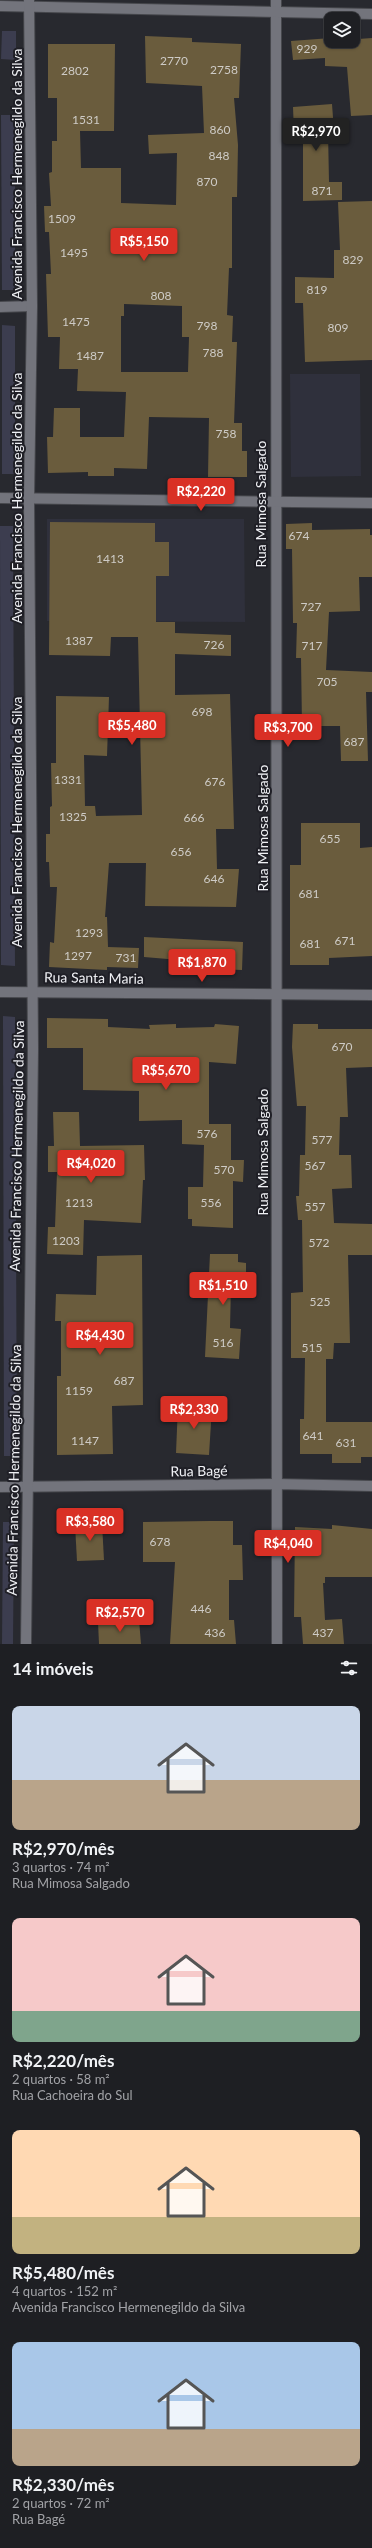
<!DOCTYPE html>
<html lang="pt">
<meta charset="utf-8">
<style>
body{margin:0;font-family:Lato,sans-serif;background:#2b2c30;color:#f1f3f6;height:100vh;display:flex;flex-direction:column;font-size:15px;white-space:nowrap}
*{box-sizing:border-box;margin:0}
p{font-size:13px;color:#a1a2a6}
.icon{flex:none;width:22px;height:22px;fill:none;stroke:currentColor;stroke-width:2;stroke-linecap:round;stroke-linejoin:round}
.map{position:relative;height:1644px;overflow:hidden}
.drawer{display:flex;flex-direction:column;background:#1e1f23;flex:1}
.drawer>*{flex:none}
.tools{position:absolute;left:324px;top:12px;display:grid;gap:8px}
.tools a{display:grid;place-items:center;width:36px;height:36px;border-radius:8px;background:#1e1f23;box-shadow:0 1px 3px #0004,0 0 0 1px #3c3d41;font-size:20px}
.price{position:absolute;translate:-50% -34px;padding:0 9px;border-radius:4px;background:#d93025;color:#fff;font-size:13px;line-height:26px;filter:drop-shadow(0 1px 2px #0008)}
.price::after{content:'';position:absolute;left:50%;top:24px;width:12px;height:9px;margin-left:-6px;background:inherit;clip-path:polygon(0 0,100% 0,50% 100%)}
.price.selected{background:#222;color:#fff}
ul{padding:0;list-style:none}
li{display:grid;align-content:center;gap:8px;height:212px;padding:0 12px}
li span{display:grid;place-items:center;height:124px;border-radius:8px;color:#555}
li>.icon{margin-inline-start:auto}
span .icon{width:72px;height:72px;fill:#fffc;stroke-width:1}
li b{font-size:17px}
h2{display:flex;justify-content:space-between;align-items:center;height:48px;padding:0 12px;font-size:17px}
.map>svg:first-child{display:block}
.built{fill:#2f303c}
.green{fill:#3c3d4f}
.building{fill:#6a5c3d;fill-rule:evenodd}
.lines{fill:none;stroke-linecap:round;stroke-linejoin:round}
.minor-casing{stroke:#46474c;stroke-width:12}
.secondary-casing{stroke:#46474c;stroke-width:12}
.minor{stroke:#73747c;stroke-width:10}
.secondary{stroke:#73747c;stroke-width:10}
.labels{text-anchor:middle;stroke-width:4;stroke-linejoin:round;paint-order:stroke}
.number-label{font-size:12px;fill:#cecbc6}
.street-label{font-size:14px;fill:#eff0f4;stroke:#1f1f26}
</style>
<div class="map">
<svg width="372" height="1644" viewBox="0 0 372 1644">
<rect width="100%" height="100%" fill="#28292f"/>
<g class="built">
<polygon points="290,374 360,374 361,476 291,477"/>
<polygon points="47,519 244,519 245,622 47,621"/>
</g>
<g class="green">
<polygon points="2,31 16,31 16,60 1,59"/>
<polygon points="1,115 15,115 15,290 2,290"/>
<polygon points="2,325 15,326 15,474 2,474"/>
<polygon points="0,526 13,526 15,966 1,965"/>
<polygon points="3,1016 15,1017 17,1456 4,1456"/>
<polygon points="3,1522 14,1522 13,1644 2,1644"/>
</g>
<g class="building">
<path d="M 145,36 L 192,38 L 192,42 L 241,44 L 239,98 L 234,98 L 238,145 L 237,197 L 232,197 L 232,268 L 229,268 L 227,315 L 233,316 L 232,342 L 237,342 L 234,423 L 242,423 L 242,451 L 247,451 L 247,477 L 208,477 L 209,418 L 149,417 L 147,469 L 114,468 L 114,476 L 88,476 L 88,472 L 48,473 L 47,437 L 53,437 L 54,408 L 80,408 L 80,437 L 124,437 L 126,392 L 77,391 L 78,369 L 59,369 L 60,337 L 48,337 L 46,274 L 51,274 L 49,232 L 45,232 L 44,206 L 51,206 L 49,173 L 52,172 L 52,141 L 57,141 L 57,98 L 48,98 L 48,44 L 115,44 L 114,131 L 80,131 L 81,168 L 121,168 L 121,203 L 176,205 L 177,153 L 149,154 L 148,135 L 204,133 L 202,86 L 146,83 ZM 124,304 L 182,306 L 182,337 L 189,337 L 188,372 L 121,372 L 121,316 L 124,316 Z"/>
<polygon points="331,38 331,41 372,38 372,115 351,116 347,67 325,66 325,58 293,60 291,41"/>
<polygon points="332,104 334,131 328,131 329,182 342,182 342,200 303,201 303,133 294,133 293,107"/>
<polygon points="372,201 372,360 305,362 303,303 295,303 295,277 334,278 334,250 340,250 338,202"/>
<polygon points="50,522 155,523 155,542 169,542 169,576 156,576 156,622 175,622 175,633 231,635 231,656 175,654 175,695 230,694 234,829 216,829 217,869 239,869 236,907 145,906 146,863 109,863 105,917 107,917 108,947 139,948 138,968 107,967 107,970 49,967 50,942 54,943 57,887 50,887 49,862 46,862 46,834 50,834 50,807 52,806 51,763 56,763 56,696 109,697 107,756 84,755 85,806 95,806 96,816 142,815 138,637 111,637 110,656 49,655"/>
<polygon points="312,523 312,530 370,529 370,535 372,535 372,577 359,577 360,611 329,612 326,670 372,672 372,692 366,692 368,761 341,761 340,726 302,726 301,658 296,658 297,623 293,623 292,549 286,549 286,524"/>
<polygon points="301,823 360,823 360,848 372,847 372,956 329,958 329,965 290,965 290,865 301,865"/>
<polygon points="144,937 243,942 242,970 215,969 215,963 144,957"/>
<polygon points="47,1018 108,1019 108,1027 150,1029 149,1025 176,1024 176,1028 214,1027 215,1024 239,1026 236,1064 209,1062 209,1124 231,1124 231,1160 244,1160 243,1182 233,1181 233,1228 192,1226 192,1219 188,1219 188,1187 203,1187 204,1145 182,1144 182,1120 139,1121 139,1091 83,1090 83,1048 47,1048"/>
<polygon points="293,1024 318,1024 318,1029 372,1029 372,1067 346,1068 348,1117 340,1117 339,1155 351,1155 352,1188 332,1189 334,1223 372,1224 372,1255 348,1255 350,1343 334,1343 333,1359 326,1359 326,1422 372,1422 372,1457 361,1457 361,1463 332,1463 332,1454 300,1454 300,1419 304,1419 305,1358 291,1358 291,1293 303,1292 302,1220 298,1220 296,1196 299,1196 300,1155 305,1155 306,1106 297,1106 292,1047"/>
<polygon points="53,1112 79,1112 80,1146 144,1145 145,1180 143,1180 141,1223 84,1220 83,1255 47,1254 48,1227 55,1227 57,1172 48,1172 48,1146 54,1146"/>
<polygon points="210,1254 238,1254 238,1262 246,1263 246,1285 231,1285 230,1328 241,1329 239,1359 205,1357"/>
<polygon points="142,1255 143,1405 112,1406 113,1454 57,1455 57,1376 61,1376 61,1321 55,1321 56,1294 96,1295 97,1256"/>
<polygon points="178,1405 212,1407 209,1455 176,1453"/>
<polygon points="209,1521 233,1521 233,1545 242,1545 243,1580 229,1580 229,1620 234,1620 236,1644 170,1644 175,1562 143,1562 143,1522"/>
<polygon points="102,1523 104,1560 77,1561 75,1525"/>
<polygon points="332,1525 372,1529 372,1577 325,1577 325,1583 323,1583 325,1620 342,1619 344,1644 303,1644 301,1617 294,1617 295,1527 332,1529"/>
<polygon points="139,1620 141,1644 99,1644 98,1622"/>
</g>
<g class="lines">
<g class="minor-casing">
<g id="minor">
<polyline points="276,0 277,1644"/>
<polyline points="0,307 32,306"/>
<polyline points="0,498 372,503"/>
<polyline points="0,992 372,995"/>
<polyline points="0,1487 276,1484 372,1486"/>
</g>
</g>
<g class="secondary-casing">
<g id="secondary">
<polyline points="0,6 372,14"/>
<polyline points="26,1644 33,1049 29,499 32,306 29,0"/>
</g>
</g>
<use href="#minor" class="minor"/>
<use href="#secondary" class="secondary"/>
</g>
<g class="labels">
<g class="number-label">
<text x="307" y="53">929</text>
<text x="174" y="65">2770</text>
<text x="224" y="74">2758</text>
<text x="75" y="75">2802</text>
<text x="86" y="124">1531</text>
<text x="220" y="134">860</text>
<text x="219" y="160">848</text>
<text x="207" y="186">870</text>
<text x="322" y="195">871</text>
<text x="62" y="223">1509</text>
<text x="74" y="257">1495</text>
<text x="353" y="264">829</text>
<text x="317" y="294">819</text>
<text x="161" y="300">808</text>
<text x="76" y="326">1475</text>
<text x="207" y="330">798</text>
<text x="338" y="332">809</text>
<text x="213" y="357">788</text>
<text x="90" y="360">1487</text>
<text x="226" y="438">758</text>
<text x="299" y="540">674</text>
<text x="110" y="563">1413</text>
<text x="311" y="611">727</text>
<text x="79" y="645">1387</text>
<text x="214" y="649">726</text>
<text x="312" y="650">717</text>
<text x="327" y="686">705</text>
<text x="202" y="716">698</text>
<text x="354" y="746">687</text>
<text x="68" y="784">1331</text>
<text x="215" y="786">676</text>
<text x="73" y="821">1325</text>
<text x="194" y="822">666</text>
<text x="330" y="843">655</text>
<text x="181" y="856">656</text>
<text x="214" y="883">646</text>
<text x="309" y="898">681</text>
<text x="89" y="937">1293</text>
<text x="345" y="945">671</text>
<text x="310" y="948">681</text>
<text x="78" y="960">1297</text>
<text x="126" y="962">731</text>
<text x="342" y="1051">670</text>
<text x="207" y="1138">576</text>
<text x="322" y="1144">577</text>
<text x="315" y="1170">567</text>
<text x="224" y="1174">570</text>
<text x="79" y="1207">1213</text>
<text x="211" y="1207">556</text>
<text x="315" y="1211">557</text>
<text x="66" y="1245">1203</text>
<text x="319" y="1247">572</text>
<text x="320" y="1306">525</text>
<text x="223" y="1347">516</text>
<text x="312" y="1352">515</text>
<text x="124" y="1385">687</text>
<text x="79" y="1395">1159</text>
<text x="313" y="1440">641</text>
<text x="85" y="1445">1147</text>
<text x="346" y="1447">631</text>
<text x="160" y="1546">678</text>
<text x="201" y="1613">446</text>
<text x="215" y="1637">436</text>
<text x="323" y="1637">437</text>
</g>
<g class="street-label">
<text transform="translate(17 174) rotate(-90)" y="5">Avenida Francisco Hermenegildo da Silva</text>
<text transform="translate(17 498) rotate(-90)" y="5">Avenida Francisco Hermenegildo da Silva</text>
<text transform="translate(261 504) rotate(-90)" y="5">Rua Mimosa Salgado</text>
<text transform="translate(17 822) rotate(-90)" y="5">Avenida Francisco Hermenegildo da Silva</text>
<text transform="translate(263 828) rotate(-90)" y="5">Rua Mimosa Salgado</text>
<text transform="translate(94 978) rotate(1)" y="5">Rua Santa Maria</text>
<text transform="translate(17 1146) rotate(-89)" y="5">Avenida Francisco Hermenegildo da Silva</text>
<text transform="translate(263 1152) rotate(-90)" y="5">Rua Mimosa Salgado</text>
<text transform="translate(14 1470) rotate(-89)" y="5">Avenida Francisco Hermenegildo da Silva</text>
<text transform="translate(199 1471) rotate(-1)" y="5">Rua Bagé</text>
</g>
</g>
</svg>
<div class="tools">
<a><svg class="icon" aria-label="layers" viewBox="0 0 24 24"><path d="M12 4l9 5-9 5-9-5zM3 14l9 5 9-5"/></svg></a>
</div>
<b class="price selected" style="left:316px;top:152px">R$2,970</b>
<b class="price" style="left:144px;top:262px">R$5,150</b>
<b class="price" style="left:201px;top:512px">R$2,220</b>
<b class="price" style="left:132px;top:746px">R$5,480</b>
<b class="price" style="left:288px;top:748px">R$3,700</b>
<b class="price" style="left:202px;top:983px">R$1,870</b>
<b class="price" style="left:166px;top:1091px">R$5,670</b>
<b class="price" style="left:91px;top:1184px">R$4,020</b>
<b class="price" style="left:223px;top:1306px">R$1,510</b>
<b class="price" style="left:100px;top:1356px">R$4,430</b>
<b class="price" style="left:194px;top:1430px">R$2,330</b>
<b class="price" style="left:90px;top:1542px">R$3,580</b>
<b class="price" style="left:288px;top:1564px">R$4,040</b>
<b class="price" style="left:120px;top:1633px">R$2,570</b>
</div>
<section class="drawer">
<h2>14 imóveis<svg class="icon" aria-label="filters" viewBox="0 0 24 24"><path d="M4 7h16M4 17h16"/><circle cx="9" cy="7" r="2"/><circle cx="15" cy="17" r="2"/></svg></h2>
<ul>
<li><span style="background:linear-gradient(#c9d6e8 60%,#b9a48a 0)"><svg class="icon" aria-label="home" viewBox="0 0 24 24"><path d="M3 11l9-7 9 7M6 9v11h12V9"/></svg></span><div><b>R$2,970/mês</b><p>3 quartos · 74 m²</p><p>Rua Mimosa Salgado</p></div></li>
<li><span style="background:linear-gradient(#f6c9c9 75%,#7fa58c 0)"><svg class="icon" aria-label="home" viewBox="0 0 24 24"><path d="M3 11l9-7 9 7M6 9v11h12V9"/></svg></span><div><b>R$2,220/mês</b><p>2 quartos · 58 m²</p><p>Rua Cachoeira do Sul</p></div></li>
<li><span style="background:linear-gradient(#ffd9b3 70%,#c2b280 0)"><svg class="icon" aria-label="home" viewBox="0 0 24 24"><path d="M3 11l9-7 9 7M6 9v11h12V9"/></svg></span><div><b>R$5,480/mês</b><p>4 quartos · 152 m²</p><p>Avenida Francisco Hermenegildo da Silva</p></div></li>
<li><span style="background:linear-gradient(#a9c7e8 70%,#b9a48a 0)"><svg class="icon" aria-label="home" viewBox="0 0 24 24"><path d="M3 11l9-7 9 7M6 9v11h12V9"/></svg></span><div><b>R$2,330/mês</b><p>2 quartos · 72 m²</p><p>Rua Bagé</p></div></li>
</ul>
</section>
